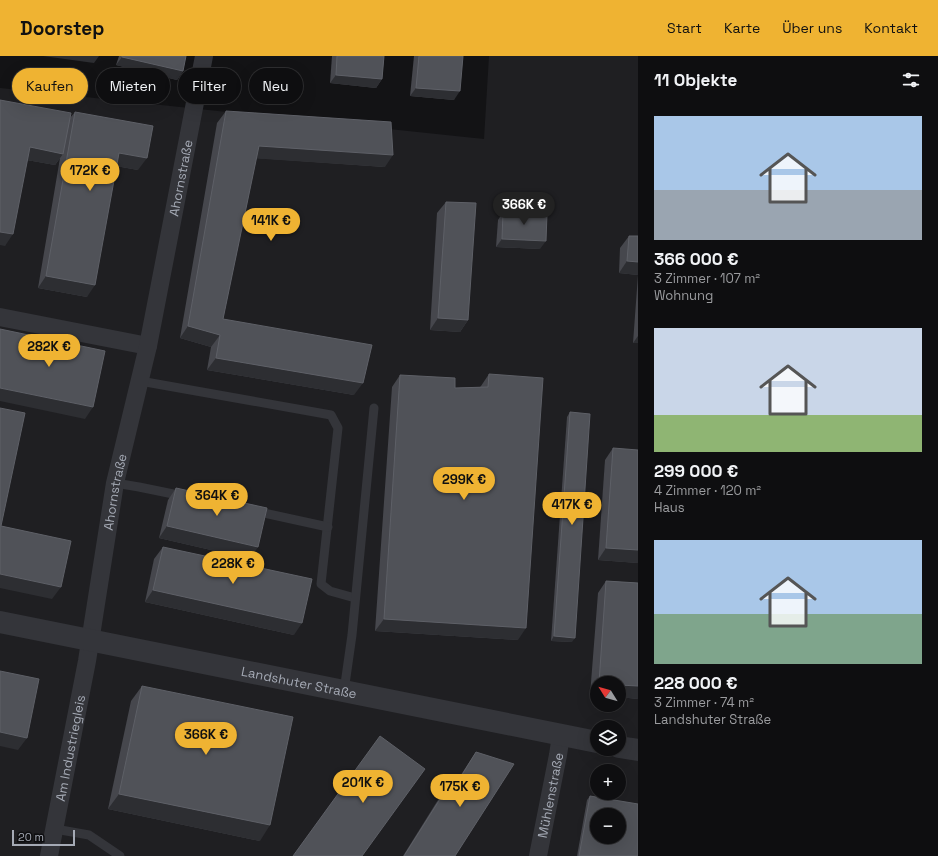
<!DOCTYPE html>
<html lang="de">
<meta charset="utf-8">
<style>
body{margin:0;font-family:"Space Grotesk",sans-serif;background:#171719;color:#f1f3f6;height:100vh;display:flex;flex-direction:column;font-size:15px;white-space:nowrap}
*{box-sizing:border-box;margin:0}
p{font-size:13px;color:#9b9c9f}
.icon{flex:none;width:22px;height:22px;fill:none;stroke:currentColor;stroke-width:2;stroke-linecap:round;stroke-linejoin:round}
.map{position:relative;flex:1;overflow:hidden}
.panel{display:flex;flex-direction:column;background:#0e0e10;width:300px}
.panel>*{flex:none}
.banner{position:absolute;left:12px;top:12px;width:380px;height:36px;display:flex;gap:8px}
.needle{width:26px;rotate:307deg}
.tools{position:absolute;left:590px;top:620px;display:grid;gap:8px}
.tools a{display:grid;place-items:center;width:36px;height:36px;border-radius:50%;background:#0e0e10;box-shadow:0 4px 16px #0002,0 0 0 1px #2e2e30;font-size:20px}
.scale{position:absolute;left:12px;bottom:10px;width:63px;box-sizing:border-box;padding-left:4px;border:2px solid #a5aab5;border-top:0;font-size:11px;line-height:14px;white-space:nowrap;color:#a5aab5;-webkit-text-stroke:3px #0e0e10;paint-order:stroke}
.price{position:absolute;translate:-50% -34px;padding:0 9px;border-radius:14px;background:#efb332;color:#111;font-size:13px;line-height:26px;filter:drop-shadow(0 1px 2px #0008)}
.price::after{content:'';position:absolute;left:50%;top:24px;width:12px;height:9px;margin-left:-6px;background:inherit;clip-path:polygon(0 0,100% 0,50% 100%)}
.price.active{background:#222;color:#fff}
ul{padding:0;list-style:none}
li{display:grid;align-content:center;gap:8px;height:212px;padding:0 16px}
li span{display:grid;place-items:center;height:124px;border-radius:0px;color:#555}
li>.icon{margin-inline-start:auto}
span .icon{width:72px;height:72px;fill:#fffc;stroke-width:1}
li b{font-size:17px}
h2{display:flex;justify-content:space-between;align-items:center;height:48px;padding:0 16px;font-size:17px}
.tag{padding:0 14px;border-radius:18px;background:#0e0e10;box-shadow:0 4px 16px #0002,0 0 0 1px #2e2e30;font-size:14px;line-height:36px}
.tag.active{background:#efb332;color:#111}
header{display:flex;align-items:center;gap:24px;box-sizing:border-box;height:56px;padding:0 20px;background:#efb332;color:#111}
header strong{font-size:19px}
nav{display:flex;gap:22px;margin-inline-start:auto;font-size:14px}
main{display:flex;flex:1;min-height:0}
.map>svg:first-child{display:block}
.built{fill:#1f1f22;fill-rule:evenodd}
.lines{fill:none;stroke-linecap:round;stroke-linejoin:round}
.service{stroke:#34353a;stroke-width:9}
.minor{stroke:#34353a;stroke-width:18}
.tertiary{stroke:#34353a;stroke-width:22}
.wall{fill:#46474d}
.shaded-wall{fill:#2d2e32}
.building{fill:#505258;stroke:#5e6067;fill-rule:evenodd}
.labels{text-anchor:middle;stroke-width:3;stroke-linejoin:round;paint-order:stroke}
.street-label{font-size:13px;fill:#a5aab5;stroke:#0e0e10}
</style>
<header>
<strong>Doorstep</strong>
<nav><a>Start</a><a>Karte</a><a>Über uns</a><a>Kontakt</a></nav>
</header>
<main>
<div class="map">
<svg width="638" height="800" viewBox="0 0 638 800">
<rect width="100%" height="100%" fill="#131315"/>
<path class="built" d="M 489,0 L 638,0 L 638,800 L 0,800 L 0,32 L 484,83 ZM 597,627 L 619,627 L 619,649 L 597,649 ZM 597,671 L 619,671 L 619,693 L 597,693 ZM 597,715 L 619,715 L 619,737 L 597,737 ZM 597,759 L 619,759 L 619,781 L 597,781 Z"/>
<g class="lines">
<g class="service">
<polyline points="140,325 331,359 338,372 321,528 330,535 355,542"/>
<polyline points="115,427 139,431 183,440"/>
<polyline points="255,455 328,471"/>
<polyline points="344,635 352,579 374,352"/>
<polyline points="55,773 89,779 120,800"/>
</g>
<g class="minor">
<polyline points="0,261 148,290"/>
<path id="s1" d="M 49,800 L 87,605 L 115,427 L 148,290 L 204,0"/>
<path id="s2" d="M 538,800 L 558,699 L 561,679"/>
</g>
<g class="tertiary">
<path id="s3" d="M 0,566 L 597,686"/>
<polyline points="619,691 638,694"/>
</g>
</g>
<g class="wall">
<polygon points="119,0 186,0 183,15 177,24 116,9"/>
<polygon points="332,0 384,0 382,23 376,32 330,27"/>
<polygon points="414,0 463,0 454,44 410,40"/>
<polygon points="0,44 70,62 75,56 138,114 116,110 87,241 38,232 60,102 55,109 27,104 5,190"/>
<polygon points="226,55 385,111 256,102 223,263 354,339 207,314 211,291 180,282 217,67"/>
<polygon points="446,146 468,264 460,276 430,274 437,157"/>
<polygon points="503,156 540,193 496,191 498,164"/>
<polygon points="629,180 638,180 638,287 633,287 638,219 619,217 620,192"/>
<polygon points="489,318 518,584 375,575 392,331 400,319 455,332 480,331 481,330"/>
<polygon points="570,356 572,586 551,585 567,361"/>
<polygon points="613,392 638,507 598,504 605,404"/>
<polygon points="176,432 250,503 159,482 168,444"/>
<polygon points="163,491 294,579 145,546 154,503"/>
<polygon points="606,525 638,527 638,643 619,641 619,627 597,627 597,640 590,639 598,537"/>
<polygon points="142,630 260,785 108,753 131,645"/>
<polygon points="476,696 455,800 403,800 438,744 447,732 451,734 468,708"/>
<polygon points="590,740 638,800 577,800 587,744"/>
</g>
<g class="shaded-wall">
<polygon points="43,0 99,0 94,7"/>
<polygon points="122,1 183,15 177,24 116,9"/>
<polygon points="336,19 382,23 376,32 330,27"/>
<polygon points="416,32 460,35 454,44 410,40"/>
<polygon points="259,90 393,99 385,111 250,102"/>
<polygon points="30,91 63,98 55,109 21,103"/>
<polygon points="119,97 147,102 138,114 110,109"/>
<polygon points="0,176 13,178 5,190 0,189"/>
<polygon points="502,183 546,185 540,193 496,191"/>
<polygon points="627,205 638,206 638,219 619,217"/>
<polygon points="46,220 95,229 87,241 38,232"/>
<polygon points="438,262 468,264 460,276 430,274"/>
<polygon points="188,270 220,279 211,291 180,282"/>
<polygon points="638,280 638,287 633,287"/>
<polygon points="216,302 363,327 354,339 207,314"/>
<polygon points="0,332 93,351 85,363 0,345"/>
<polygon points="167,470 258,491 250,503 159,482"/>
<polygon points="606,492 638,494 638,507 598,504"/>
<polygon points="0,518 61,531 52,543 0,532"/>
<polygon points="153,534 302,567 294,579 145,546"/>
<polygon points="384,563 526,572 518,584 375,575"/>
<polygon points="554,580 575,582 572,586 551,585"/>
<polygon points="619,629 638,630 638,643 619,641"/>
<polygon points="597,630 597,640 590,639"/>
<polygon points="0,676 27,682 18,694 0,690"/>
<polygon points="119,738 270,769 260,785 108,753"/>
</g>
<g class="building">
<polygon points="122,0 186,0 183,15 122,1"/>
<polygon points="337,0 384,0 382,23 336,19"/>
<polygon points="419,0 463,0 460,35 416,32"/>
<polygon points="0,44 71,57 63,98 30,91 13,178 0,176"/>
<polygon points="226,55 391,66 393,99 259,90 223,263 372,289 363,327 216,302 220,279 188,270"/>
<polygon points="75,56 153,70 147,102 119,97 95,229 46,220"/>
<polygon points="446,146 476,147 468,264 438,262"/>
<polygon points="503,156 547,158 546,185 502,183"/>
<polygon points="629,180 638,180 638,206 627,205"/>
<polygon points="0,273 105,295 93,351 0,332"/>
<polygon points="489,318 543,322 526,572 384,563 400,319 455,322 455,332 488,331"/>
<polygon points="0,352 25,357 1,470 71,485 61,531 0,518"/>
<polygon points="570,356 590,358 575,582 554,580"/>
<polygon points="613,392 638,394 638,494 606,492"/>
<polygon points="176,432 267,452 258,491 167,470"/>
<polygon points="163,491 312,523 302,567 153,534"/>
<polygon points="606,525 638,527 638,630 619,629 619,627 599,627"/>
<polygon points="0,615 39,623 27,682 0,676"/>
<polygon points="142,630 293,661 270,769 119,738"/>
<polygon points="380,680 425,713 362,800 293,800"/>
<polygon points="476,696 514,708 455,800 404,800 447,732 452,735"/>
<path d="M 590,740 L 638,748 L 638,800 L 579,800 ZM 597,759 L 619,759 L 619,781 L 597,781 Z"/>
</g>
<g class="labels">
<g class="street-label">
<text dy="5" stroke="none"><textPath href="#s1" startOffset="691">Ahornstraße</textPath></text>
<text dy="5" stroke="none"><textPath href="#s1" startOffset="370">Ahornstraße</textPath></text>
<text dy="5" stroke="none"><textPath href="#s3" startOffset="305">Landshuter Straße</textPath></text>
<text dy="5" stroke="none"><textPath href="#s1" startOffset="110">Am Industriegleis</textPath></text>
<text dy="5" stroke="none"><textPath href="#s2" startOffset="62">Mühlenstraße</textPath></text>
</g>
</g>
</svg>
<div class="tools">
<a><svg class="needle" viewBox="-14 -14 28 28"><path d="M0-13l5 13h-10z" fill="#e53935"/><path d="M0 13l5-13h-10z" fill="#9b9c9f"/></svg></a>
<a><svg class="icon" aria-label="layers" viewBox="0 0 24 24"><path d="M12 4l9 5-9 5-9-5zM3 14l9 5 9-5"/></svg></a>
<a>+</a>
<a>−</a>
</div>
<div class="scale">20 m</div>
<b class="price" style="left:90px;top:136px">172K €</b>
<b class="price active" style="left:524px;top:170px">366K €</b>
<b class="price" style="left:271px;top:186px">141K €</b>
<b class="price" style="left:49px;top:312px">282K €</b>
<b class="price" style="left:464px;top:445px">299K €</b>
<b class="price" style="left:217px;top:461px">364K €</b>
<b class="price" style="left:572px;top:470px">417K €</b>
<b class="price" style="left:233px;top:529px">228K €</b>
<b class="price" style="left:206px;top:700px">366K €</b>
<b class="price" style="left:363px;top:748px">201K €</b>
<b class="price" style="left:460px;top:752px">175K €</b>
<div class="banner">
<a class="tag active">Kaufen</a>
<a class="tag">Mieten</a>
<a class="tag">Filter</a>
<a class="tag">Neu</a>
</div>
</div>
<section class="panel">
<h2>11 Objekte<svg class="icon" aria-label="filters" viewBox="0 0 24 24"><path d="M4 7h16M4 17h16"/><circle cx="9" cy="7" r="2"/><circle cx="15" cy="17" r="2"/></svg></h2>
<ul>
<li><span style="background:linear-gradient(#a9c7e8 60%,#9aa5b1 0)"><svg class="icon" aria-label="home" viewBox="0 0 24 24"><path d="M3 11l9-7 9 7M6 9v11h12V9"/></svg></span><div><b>366 000 €</b><p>3 Zimmer · 107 m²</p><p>Wohnung</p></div></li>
<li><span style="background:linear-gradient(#c9d6e8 70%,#8fb573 0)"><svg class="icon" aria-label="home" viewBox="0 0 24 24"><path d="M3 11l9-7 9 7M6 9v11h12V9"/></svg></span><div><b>299 000 €</b><p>4 Zimmer · 120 m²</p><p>Haus</p></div></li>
<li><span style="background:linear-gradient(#a9c7e8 60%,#7fa58c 0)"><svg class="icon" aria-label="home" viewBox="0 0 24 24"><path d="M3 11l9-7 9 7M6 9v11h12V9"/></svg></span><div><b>228 000 €</b><p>3 Zimmer · 74 m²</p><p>Landshuter Straße</p></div></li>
</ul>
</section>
</main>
